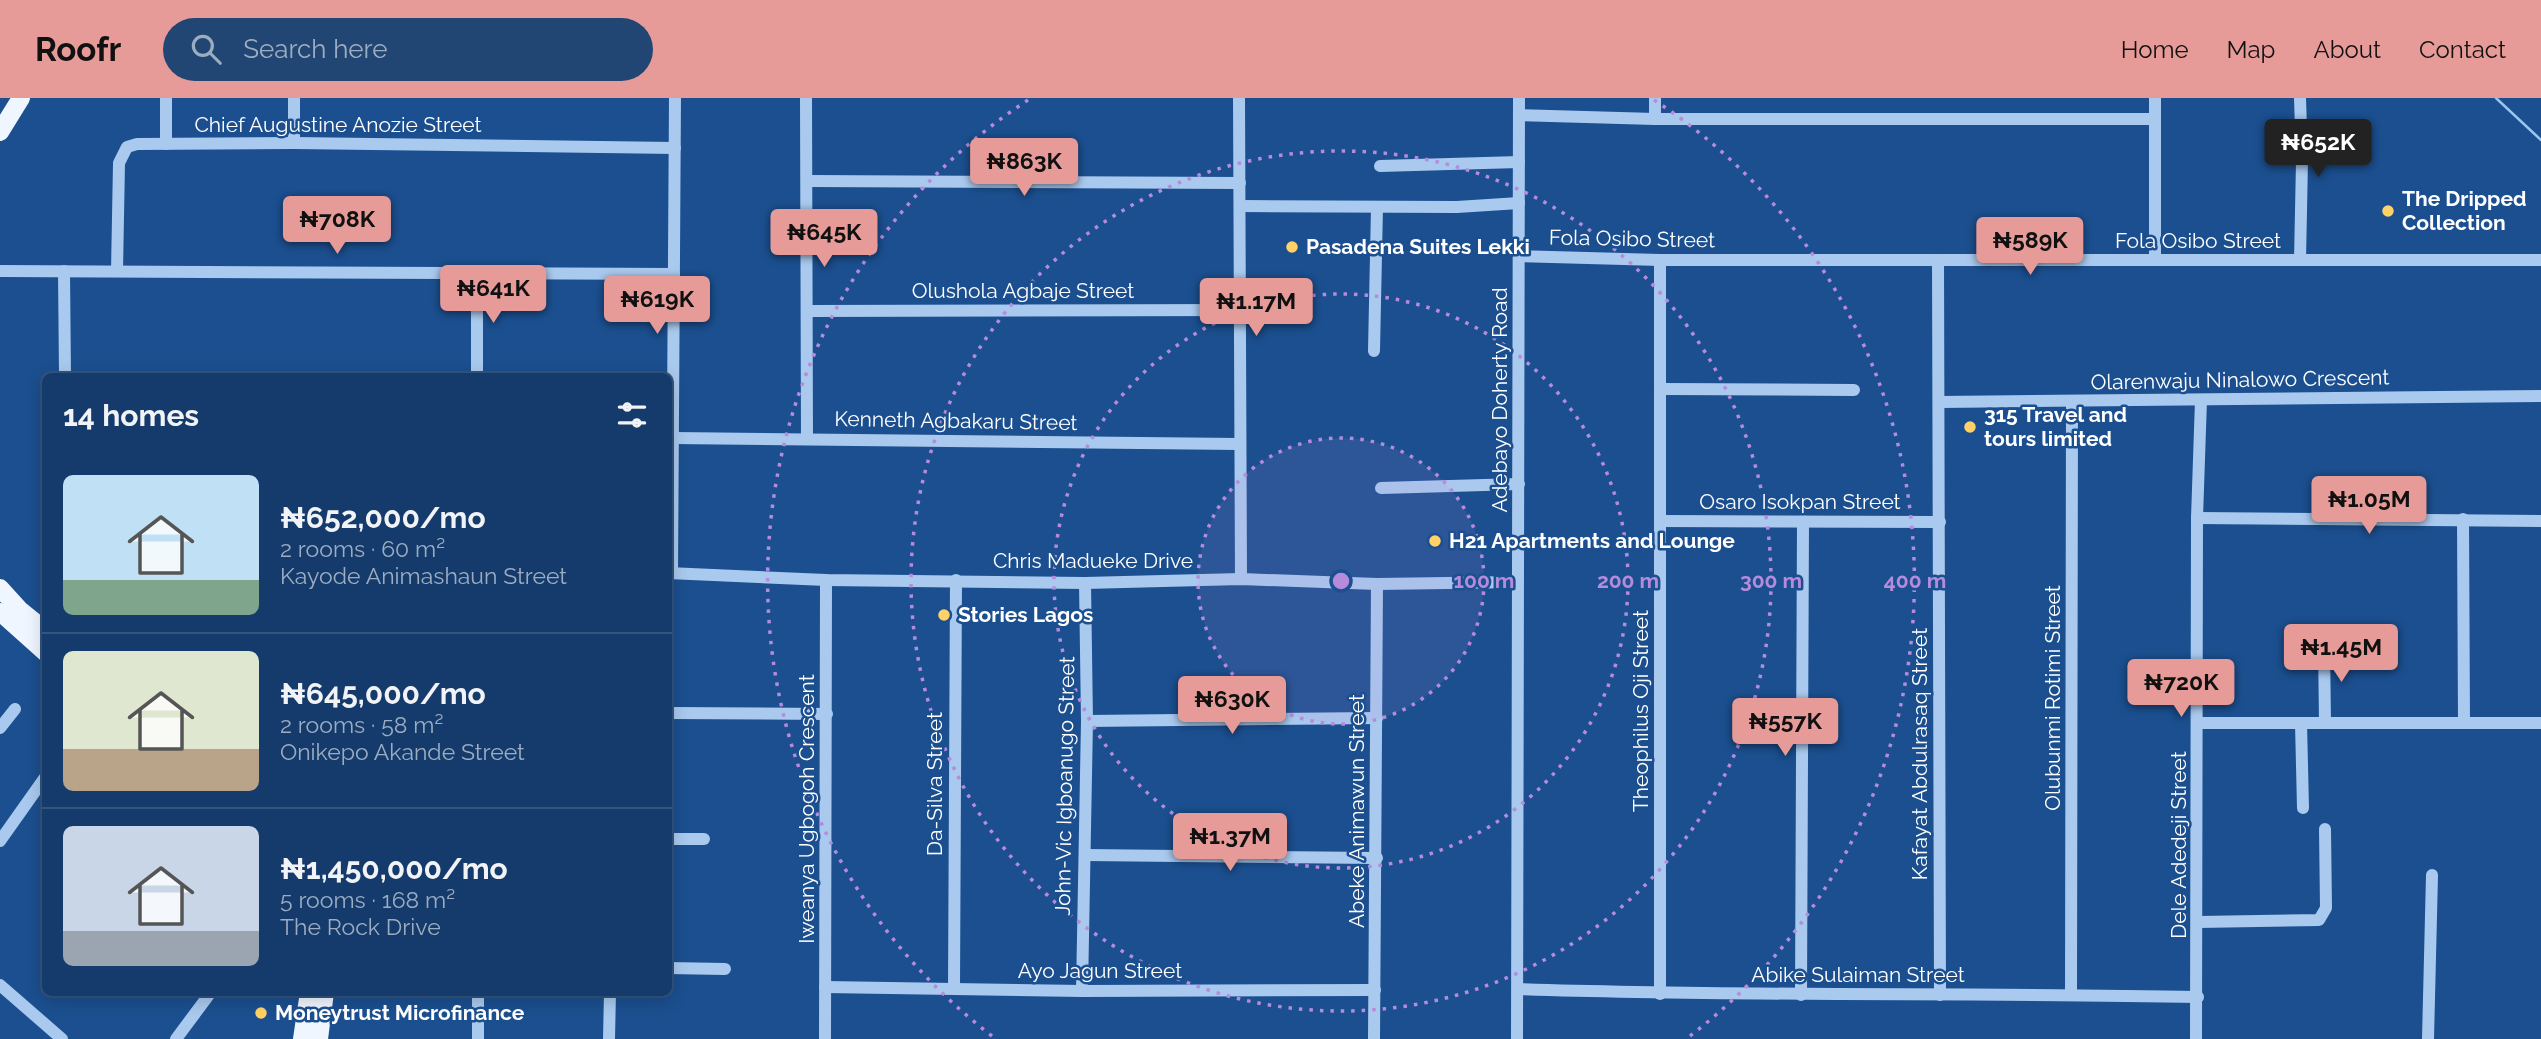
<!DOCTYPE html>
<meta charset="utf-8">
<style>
body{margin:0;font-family:Raleway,sans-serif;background:#214673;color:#f1f3f6;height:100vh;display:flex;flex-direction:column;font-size:26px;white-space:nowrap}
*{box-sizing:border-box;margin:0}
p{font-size:23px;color:#9dadc1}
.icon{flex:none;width:38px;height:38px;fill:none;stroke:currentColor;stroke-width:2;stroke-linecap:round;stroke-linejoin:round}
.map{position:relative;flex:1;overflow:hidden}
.drawer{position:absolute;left:42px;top:275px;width:630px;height:623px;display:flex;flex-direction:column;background:#143b6b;border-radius:10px;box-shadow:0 4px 18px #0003,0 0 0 2px #33557e}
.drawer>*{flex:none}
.price{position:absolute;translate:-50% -60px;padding:0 16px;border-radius:7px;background:#e69b98;color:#111;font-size:23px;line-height:46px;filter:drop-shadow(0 2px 4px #0008)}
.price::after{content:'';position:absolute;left:50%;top:42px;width:21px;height:16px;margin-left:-10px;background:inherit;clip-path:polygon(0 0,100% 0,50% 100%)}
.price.selected{background:#222;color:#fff}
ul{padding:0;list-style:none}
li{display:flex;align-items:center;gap:21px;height:175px;padding:0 21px}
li+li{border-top:2px solid #33557e}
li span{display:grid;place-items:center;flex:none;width:196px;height:140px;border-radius:10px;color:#555}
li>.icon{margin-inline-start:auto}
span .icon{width:84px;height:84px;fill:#fffc;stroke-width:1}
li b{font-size:30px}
h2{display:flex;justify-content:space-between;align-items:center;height:84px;padding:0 21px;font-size:30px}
header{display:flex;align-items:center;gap:42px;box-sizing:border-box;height:98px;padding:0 35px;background:#e69b98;color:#111}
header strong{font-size:33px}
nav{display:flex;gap:38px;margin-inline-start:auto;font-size:24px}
.search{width:490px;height:63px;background:#214673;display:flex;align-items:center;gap:18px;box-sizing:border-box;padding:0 24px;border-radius:38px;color:#9dadc1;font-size:26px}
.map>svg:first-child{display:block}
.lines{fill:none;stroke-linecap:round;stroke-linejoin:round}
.stream{stroke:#9cc4f0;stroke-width:2.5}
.minor{stroke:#a9c9ee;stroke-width:12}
.major{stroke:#f0f6ff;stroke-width:18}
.ring{fill:none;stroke:#b68bdc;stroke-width:3.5;stroke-dasharray:3.5 7}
.poi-dot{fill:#ffd166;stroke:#1b4f8f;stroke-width:2.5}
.labels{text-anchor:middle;stroke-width:5;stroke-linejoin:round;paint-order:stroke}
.street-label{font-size:21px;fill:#fff;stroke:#1b4f8f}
.poi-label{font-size:21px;font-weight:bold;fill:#fff;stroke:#1b4f8f;text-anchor:start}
.centre{fill:#b68bdc;stroke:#1b4f8f;stroke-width:3.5}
.ring-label{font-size:21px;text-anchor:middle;font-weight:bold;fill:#b68bdc;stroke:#1b4f8f;stroke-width:5;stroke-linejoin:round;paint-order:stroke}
</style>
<header>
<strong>Roofr</strong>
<div class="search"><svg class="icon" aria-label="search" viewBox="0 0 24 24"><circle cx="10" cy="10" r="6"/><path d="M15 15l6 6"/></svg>Search here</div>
<nav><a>Home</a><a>Map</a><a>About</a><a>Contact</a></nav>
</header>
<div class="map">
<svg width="2541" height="941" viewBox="0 0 2541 941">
<rect width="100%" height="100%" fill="#1b4f8f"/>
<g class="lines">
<polyline class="stream" points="2496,0 2541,42"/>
<g class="minor">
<polyline points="166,0 166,46"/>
<polyline points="806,0 807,341"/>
<polyline points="1239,0 1241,481"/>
<polyline points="2155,0 2155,162"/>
<polyline points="2300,0 2302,63 2300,162"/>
<polyline points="1519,17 1655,21 2155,21"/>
<polyline points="1655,21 1655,0"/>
<polyline points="294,45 294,0"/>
<polyline points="1380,68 1519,64"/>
<polyline points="808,83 1240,85"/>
<polyline points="1240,108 1457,109 1519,105"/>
<polyline points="1519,158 1660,162 2541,162"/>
<polyline points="1660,162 1660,896"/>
<polyline points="1938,162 1940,897"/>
<polyline points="0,173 674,176"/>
<polyline points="64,173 65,278"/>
<polyline points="117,173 119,65 127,49 137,46 294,45 675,50"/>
<polyline points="477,175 477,278"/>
<polyline points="808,213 1240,212"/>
<polyline points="1374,253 1377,109"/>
<polyline points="1661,291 1854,292"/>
<polyline points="1940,304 2541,298"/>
<polyline points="673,340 1239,346"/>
<polyline points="1381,390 1519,386"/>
<polyline points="2197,420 2541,423"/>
<polyline points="2463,421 2464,625"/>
<polyline points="1660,423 1940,424"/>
<polyline points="668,475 826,482 1085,485 1241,481 1377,486 1518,484"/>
<polyline points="672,475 675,0"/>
<polyline points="2324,547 2325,625"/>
<polyline points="668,615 827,616"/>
<polyline points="1087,623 1377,620"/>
<polyline points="2198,625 2541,625"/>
<polyline points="2301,625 2303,710"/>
<polyline points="0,630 15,611"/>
<polyline points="668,741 704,741"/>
<polyline points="0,743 46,678"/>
<polyline points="1085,757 1377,760"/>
<polyline points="2198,824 2319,822 2326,810 2325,731"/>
<polyline points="668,870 725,871"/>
<polyline points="0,887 62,941"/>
<polyline points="825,889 1082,893 1375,892"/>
<polyline points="954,891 956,482"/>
<path d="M 1518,891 C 1745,899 1972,894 2198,899"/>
<polyline points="1082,893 1087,623 1085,485"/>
<polyline points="478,894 478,941"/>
<polyline points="2071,896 2072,303"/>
<polyline points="1801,897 1803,423"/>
<polyline points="176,941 211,894"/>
<polyline points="609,941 610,894"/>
<polyline points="825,941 826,482"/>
<polyline points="1374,941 1377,486"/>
<polyline points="1517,941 1519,0"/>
<polyline points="2196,941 2197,420 2201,302"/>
<polyline points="2428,941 2432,777"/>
</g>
<g class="major">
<polyline points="0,34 21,0"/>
<polyline points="0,490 20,512 46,533"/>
<polyline points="0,514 46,555"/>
<polyline points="302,941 309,894"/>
<polyline points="319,941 325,894"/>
</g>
</g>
<circle cx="1341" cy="483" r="143" fill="#b68bdc" fill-opacity=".12"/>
<g class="ring">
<circle cx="1341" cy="483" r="143"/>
<circle cx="1341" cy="483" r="287"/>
<circle cx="1341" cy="483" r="430"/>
<path d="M992 938A574 574 0 0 1 1028 2M1654 2A574 574 0 0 1 1690 938"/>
</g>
<g class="poi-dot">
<circle cx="2388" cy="113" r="7"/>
<circle cx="1292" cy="149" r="7"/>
<circle cx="1970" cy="329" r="7"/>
<circle cx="1435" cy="443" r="7"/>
<circle cx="944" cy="517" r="7"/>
<circle cx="261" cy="915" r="7"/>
</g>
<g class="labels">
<g class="street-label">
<text x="338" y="34">Chief Augustine Anozie Street</text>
<text transform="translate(1632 141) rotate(1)" y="7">Fola Osibo Street</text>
<text x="2198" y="150">Fola Osibo Street</text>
<text x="1023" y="200">Olushola Agbaje Street</text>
<text transform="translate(2240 282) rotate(-1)" y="7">Olarenwaju Ninalowo Crescent</text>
<text transform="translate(1500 302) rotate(-90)" y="7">Adebayo Doherty Road</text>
<text transform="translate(956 323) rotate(1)" y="7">Kenneth Agbakaru Street</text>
<text x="1800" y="411">Osaro Isokpan Street</text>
<text x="1093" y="470">Chris Madueke Drive</text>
<text transform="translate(2053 600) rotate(-90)" y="7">Olubunmi Rotimi Street</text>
<text transform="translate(1641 613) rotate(-90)" y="7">Theophilus Oji Street</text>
<text transform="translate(1920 656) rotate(-90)" y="7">Kafayat Abdulrasaq Street</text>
<text transform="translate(935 686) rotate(-90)" y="7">Da-Silva Street</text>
<text transform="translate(1065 688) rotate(-89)" y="7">John-Vic Igboanugo Street</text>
<text transform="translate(807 711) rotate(-90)" y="7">Iweanya Ugbogoh Crescent</text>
<text transform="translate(1357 713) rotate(-90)" y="7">Abeke Animawun Street</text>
<text transform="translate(2179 747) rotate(-90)" y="7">Dele Adedeji Street</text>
<text x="1100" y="880">Ayo Jagun Street</text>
<text x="1858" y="884">Abike Sulaiman Street</text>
</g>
<g class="poi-label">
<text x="2402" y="108">The Dripped<tspan x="2402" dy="24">Collection</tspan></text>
<text x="1306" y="156">Pasadena Suites Lekki</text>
<text x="1984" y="324">315 Travel and<tspan x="1984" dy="24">tours limited</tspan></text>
<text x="1449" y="450">H21 Apartments and Lounge</text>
<text x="958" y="524">Stories Lagos</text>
<text x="275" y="922">Moneytrust Microfinance</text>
</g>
</g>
<circle cx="1341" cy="483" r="10" class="centre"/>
<g class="ring-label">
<text x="1484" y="490">100 m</text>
<text x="1628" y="490">200 m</text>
<text x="1771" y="490">300 m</text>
<text x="1915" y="490">400 m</text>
</g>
</svg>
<b class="price selected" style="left:2318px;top:81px">₦652K</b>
<b class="price" style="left:1024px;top:100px">₦863K</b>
<b class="price" style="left:337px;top:158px">₦708K</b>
<b class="price" style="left:824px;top:171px">₦645K</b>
<b class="price" style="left:2030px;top:179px">₦589K</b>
<b class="price" style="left:493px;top:227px">₦641K</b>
<b class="price" style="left:657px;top:238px">₦619K</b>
<b class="price" style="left:1256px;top:240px">₦1.17M</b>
<b class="price" style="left:2369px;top:438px">₦1.05M</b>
<b class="price" style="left:2341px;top:586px">₦1.45M</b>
<b class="price" style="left:2181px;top:621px">₦720K</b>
<b class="price" style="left:1232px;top:638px">₦630K</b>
<b class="price" style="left:1785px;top:660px">₦557K</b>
<b class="price" style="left:1230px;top:775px">₦1.37M</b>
<section class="drawer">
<h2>14 homes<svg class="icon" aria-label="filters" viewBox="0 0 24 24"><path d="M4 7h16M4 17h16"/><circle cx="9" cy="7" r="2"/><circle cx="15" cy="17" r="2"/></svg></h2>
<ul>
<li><span style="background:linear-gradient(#bfe0f5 75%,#7fa58c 0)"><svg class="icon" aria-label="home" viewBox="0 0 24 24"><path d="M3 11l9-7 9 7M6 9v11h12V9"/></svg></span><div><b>₦652,000/mo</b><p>2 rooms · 60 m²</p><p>Kayode Animashaun Street</p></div></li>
<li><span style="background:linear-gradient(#dfe7d0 70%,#b9a48a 0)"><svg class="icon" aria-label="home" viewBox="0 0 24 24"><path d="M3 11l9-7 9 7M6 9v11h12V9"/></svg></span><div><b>₦645,000/mo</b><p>2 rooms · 58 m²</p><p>Onikepo Akande Street</p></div></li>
<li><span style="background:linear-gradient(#c9d6e8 75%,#9aa5b1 0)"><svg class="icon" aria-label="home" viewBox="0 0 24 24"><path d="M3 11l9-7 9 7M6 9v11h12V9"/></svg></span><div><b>₦1,450,000/mo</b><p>5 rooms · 168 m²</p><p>The Rock Drive</p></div></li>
</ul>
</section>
</div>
